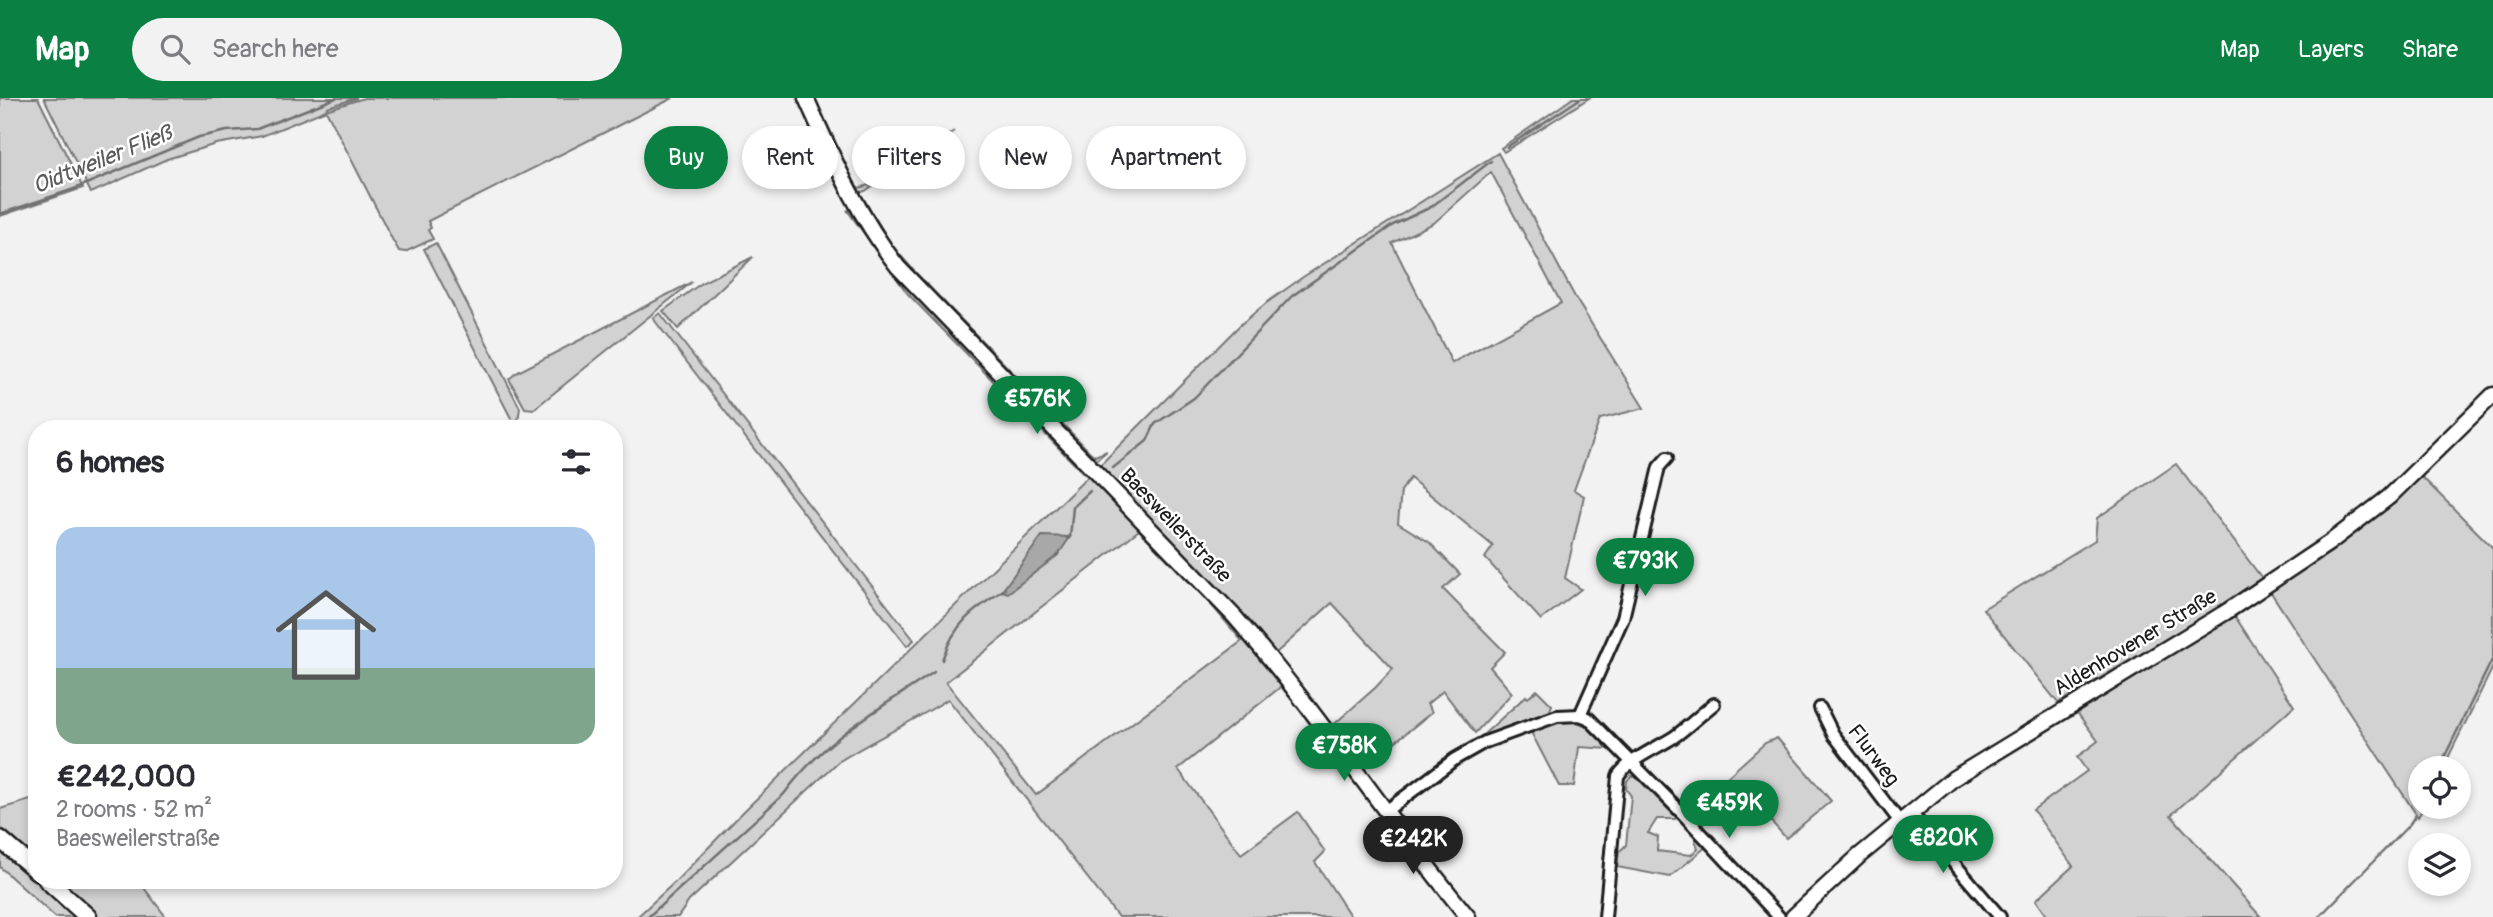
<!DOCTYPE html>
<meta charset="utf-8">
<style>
body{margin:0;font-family:Pangolin,sans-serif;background:#f2f2f3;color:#2b2b33;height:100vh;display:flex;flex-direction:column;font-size:26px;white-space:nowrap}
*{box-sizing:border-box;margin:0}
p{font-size:23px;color:#7c7c81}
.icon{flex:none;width:38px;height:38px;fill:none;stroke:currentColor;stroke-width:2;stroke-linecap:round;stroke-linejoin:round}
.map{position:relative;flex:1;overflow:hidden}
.sheet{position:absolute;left:28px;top:322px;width:595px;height:469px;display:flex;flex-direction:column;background:#fff;border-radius:28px;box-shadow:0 4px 10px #0003}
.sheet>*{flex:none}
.top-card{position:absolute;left:644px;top:28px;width:665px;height:63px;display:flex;gap:14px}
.controls{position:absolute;left:2408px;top:658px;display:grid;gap:14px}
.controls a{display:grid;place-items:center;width:63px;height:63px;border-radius:50%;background:#fff;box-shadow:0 4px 10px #0003;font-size:35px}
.price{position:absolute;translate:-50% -60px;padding:0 16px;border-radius:24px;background:#0b8043;color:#fff;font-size:23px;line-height:46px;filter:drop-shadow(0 2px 4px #0008)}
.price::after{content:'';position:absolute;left:50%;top:42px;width:21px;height:16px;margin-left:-10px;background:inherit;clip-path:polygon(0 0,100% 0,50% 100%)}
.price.current{background:#222;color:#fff}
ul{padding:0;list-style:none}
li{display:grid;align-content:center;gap:14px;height:371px;padding:0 28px}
li span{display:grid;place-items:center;height:217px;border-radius:21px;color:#555}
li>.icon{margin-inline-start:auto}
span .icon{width:126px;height:126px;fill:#fffc;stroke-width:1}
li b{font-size:30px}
h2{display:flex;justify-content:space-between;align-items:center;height:84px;padding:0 28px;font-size:30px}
.chip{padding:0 24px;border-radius:32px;background:#fff;box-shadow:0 4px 10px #0003;font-size:24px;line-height:63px}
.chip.current{background:#0b8043;color:#fff}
header{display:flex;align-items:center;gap:42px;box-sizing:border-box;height:98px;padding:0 35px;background:#0b8043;color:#fff}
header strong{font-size:33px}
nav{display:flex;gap:38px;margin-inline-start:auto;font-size:24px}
.search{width:490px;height:63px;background:#f2f2f3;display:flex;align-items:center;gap:18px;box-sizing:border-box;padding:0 24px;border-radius:38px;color:#7c7c81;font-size:26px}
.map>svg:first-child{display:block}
.green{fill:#d2d2d2;stroke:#777;stroke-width:2;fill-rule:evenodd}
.water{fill:#a8a8a8;stroke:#707070;stroke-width:2}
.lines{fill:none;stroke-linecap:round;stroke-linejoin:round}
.stream{stroke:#707070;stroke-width:2.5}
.street-casing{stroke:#1c1c1c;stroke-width:16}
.secondary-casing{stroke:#1c1c1c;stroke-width:19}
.primary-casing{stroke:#1c1c1c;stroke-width:21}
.street{stroke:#fff;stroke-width:10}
.secondary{stroke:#fff;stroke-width:14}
.primary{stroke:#fff;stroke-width:16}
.labels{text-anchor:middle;stroke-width:5;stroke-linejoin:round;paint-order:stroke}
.street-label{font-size:21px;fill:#1c1c1c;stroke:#fff}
.water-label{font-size:23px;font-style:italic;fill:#5b5b5b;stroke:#fff}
</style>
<header>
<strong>Map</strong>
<div class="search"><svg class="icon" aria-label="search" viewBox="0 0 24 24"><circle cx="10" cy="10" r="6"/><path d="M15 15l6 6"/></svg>Search here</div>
<nav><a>Map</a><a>Layers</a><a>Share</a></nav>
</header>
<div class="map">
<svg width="2493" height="819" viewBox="0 0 2493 819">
<rect width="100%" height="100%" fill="#f2f2f2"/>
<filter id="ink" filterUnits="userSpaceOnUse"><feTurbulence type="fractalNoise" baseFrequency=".0143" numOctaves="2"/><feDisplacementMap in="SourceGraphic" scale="14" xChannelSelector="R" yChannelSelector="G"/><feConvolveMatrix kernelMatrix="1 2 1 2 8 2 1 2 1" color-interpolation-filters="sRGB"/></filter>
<g filter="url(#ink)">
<g class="green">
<polygon points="0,0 38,0 83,90 0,118"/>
<polygon points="44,0 357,0 327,9 326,12 364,0 673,0 428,123 431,130 428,132 433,141 405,154 399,153 392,141 326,12 262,38 216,46 167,61 91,95"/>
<polygon points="811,0 814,0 853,84 859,90 869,87 954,33 865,93 858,95"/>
<polygon points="1573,0 1589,0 1504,54 1501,50"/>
<path d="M 1498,55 L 1576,201 L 1644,310 L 1600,321 L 1574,392 L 1584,398 L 1565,480 L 1581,491 L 1541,522 L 1485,460 L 1493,448 L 1410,380 L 1401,393 L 1398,425 L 1429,444 L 1460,476 L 1443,491 L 1505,554 L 1490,569 L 1512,595 L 1475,635 L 1443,593 L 1427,606 L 1432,614 L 1365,668 L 1332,628 L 1375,590 L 1393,571 L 1332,505 L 1266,564 L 1283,587 L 1178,671 L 1241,756 L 1298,714 L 1325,754 L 1315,764 L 1351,819 L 1118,819 L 948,601 C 913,624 874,641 838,664 L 689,803 L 678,819 L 637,819 L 676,783 L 744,713 L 1103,364 L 1240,227 L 1265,206 L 1303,179 ZM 1491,74 L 1561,205 L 1452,265 L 1392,145 L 1434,125 ZM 1139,432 L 1214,510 L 1242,543 L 1036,697 L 946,584 Z"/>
<polygon points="863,100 893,149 917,176 1090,354 1095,358 1107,353 1094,364 890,152 859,103"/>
<polygon points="847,112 855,116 1085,373 1084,376 908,196"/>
<polygon points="436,145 520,310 518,323 514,326 424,151"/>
<polygon points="753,159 678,231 663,213 703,184"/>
<polygon points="692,184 534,311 525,310 509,281 516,275"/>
<polygon points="660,215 914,542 907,548 655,223 653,220"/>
<polygon points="2176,366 2264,483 2058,605 1983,511 2095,442 2097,420"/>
<polygon points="2422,379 2493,450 2493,569 2443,670 2420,670 2420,709 2424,709 2418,719 2270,493 2334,450"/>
<polygon points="2234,517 2294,608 2171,717 2261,819 2048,819 2036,802 2073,768 2033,712 2087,673 2077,659 2098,643 2076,613"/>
<polygon points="1537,592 1552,607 1549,615 1487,639 1482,638 1526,598 1528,600"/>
<polygon points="1575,623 1589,629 1612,651 1579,649 1574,688 1559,688 1531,634 1557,624"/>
<polygon points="1777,640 1831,703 1786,740 1759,710 1754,714 1725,681 1765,645"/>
<polygon points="1631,678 1637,678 1679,717 1675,721 1657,721 1648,735 1658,739 1657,753 1691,757 1698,750 1695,742 1698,739 1707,748 1670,779 1617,769 1619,754 1626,747 1631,698 1626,691 1627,683"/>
<polygon points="37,700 37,764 0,732 0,711"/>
<polygon points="0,750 76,819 55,819 0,769"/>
<polygon points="57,782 138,782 166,819 97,819"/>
</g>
<polygon class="water" points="1042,438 1070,439 1058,457 1008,495 1002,493"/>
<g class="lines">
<g class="stream">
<polyline points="1507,49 1581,0"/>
<polyline points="0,116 74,91 199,39 227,33 257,31 336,0"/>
<polyline points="1113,370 1147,343 1155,326 1194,300 1292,198 1393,127 1431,109 1491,63"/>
<polyline points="1067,441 1070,439 1073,409 1090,393"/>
<path d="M 942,562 C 955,524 972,513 1005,491"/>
<polyline points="2439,670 2493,560"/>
<path d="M 648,819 L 784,696 C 825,640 878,612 934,574"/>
<polyline points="2319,819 2409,727 2415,718"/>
</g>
<g class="street-casing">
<g id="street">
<polyline points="1820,610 1833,636 1900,724"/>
<polyline points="1580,617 1623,520 1659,369 1667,360"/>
<polyline points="1386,713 1455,661 1485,644 1557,618 1580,617 1588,620 1684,717 1779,819"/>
<polyline points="1911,715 2000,819"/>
<path d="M 1605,819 L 1618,678 C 1628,662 1657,650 1674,639 C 1688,629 1700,617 1714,606"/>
</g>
</g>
<g class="secondary-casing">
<g id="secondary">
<path d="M 806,0 C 834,62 856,115 898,169 L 1234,518 C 1318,614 1387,721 1468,819"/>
<polyline points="1793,819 1859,758 1954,680 2226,514 2329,445 2389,399 2493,297"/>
</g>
</g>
<g class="primary-casing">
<g id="primary">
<polyline points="0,741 37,773"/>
<polyline points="47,782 88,819"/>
</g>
</g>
<use href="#street" class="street"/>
<use href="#secondary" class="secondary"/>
<use href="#primary" class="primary"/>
</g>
</g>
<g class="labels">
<g class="street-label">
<text transform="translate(1176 427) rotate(46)" y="7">Baesweilerstraße</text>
<text transform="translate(2135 544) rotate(-31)" y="7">Aldenhovener Straße</text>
<text transform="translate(1874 657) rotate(53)" y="7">Flurweg</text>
</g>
<g class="water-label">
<text transform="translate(102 61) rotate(-22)" y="8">Oidtweiler Fließ</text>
</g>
</g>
</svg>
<div class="controls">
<a><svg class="icon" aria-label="locate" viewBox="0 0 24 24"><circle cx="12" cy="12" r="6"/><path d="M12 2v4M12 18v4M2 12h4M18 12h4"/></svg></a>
<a><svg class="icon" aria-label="layers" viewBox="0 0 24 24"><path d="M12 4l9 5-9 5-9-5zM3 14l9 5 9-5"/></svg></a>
</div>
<b class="price" style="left:1037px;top:338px">€576K</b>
<b class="price" style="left:1645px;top:500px">€793K</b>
<b class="price" style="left:1344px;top:685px">€758K</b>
<b class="price" style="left:1729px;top:742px">€459K</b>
<b class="price" style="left:1943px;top:777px">€820K</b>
<b class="price current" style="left:1413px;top:778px">€242K</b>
<div class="top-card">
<a class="chip current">Buy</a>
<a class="chip">Rent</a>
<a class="chip">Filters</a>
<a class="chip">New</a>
<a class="chip">Apartment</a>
</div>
<section class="sheet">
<h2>6 homes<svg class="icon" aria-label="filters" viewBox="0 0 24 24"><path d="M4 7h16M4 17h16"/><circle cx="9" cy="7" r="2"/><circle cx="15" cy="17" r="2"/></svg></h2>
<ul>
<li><span style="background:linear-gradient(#a9c7e8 65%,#7fa58c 0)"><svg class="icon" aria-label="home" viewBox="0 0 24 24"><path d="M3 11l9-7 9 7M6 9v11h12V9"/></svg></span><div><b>€242,000</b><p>2 rooms · 52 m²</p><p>Baesweilerstraße</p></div></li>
</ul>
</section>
</div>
